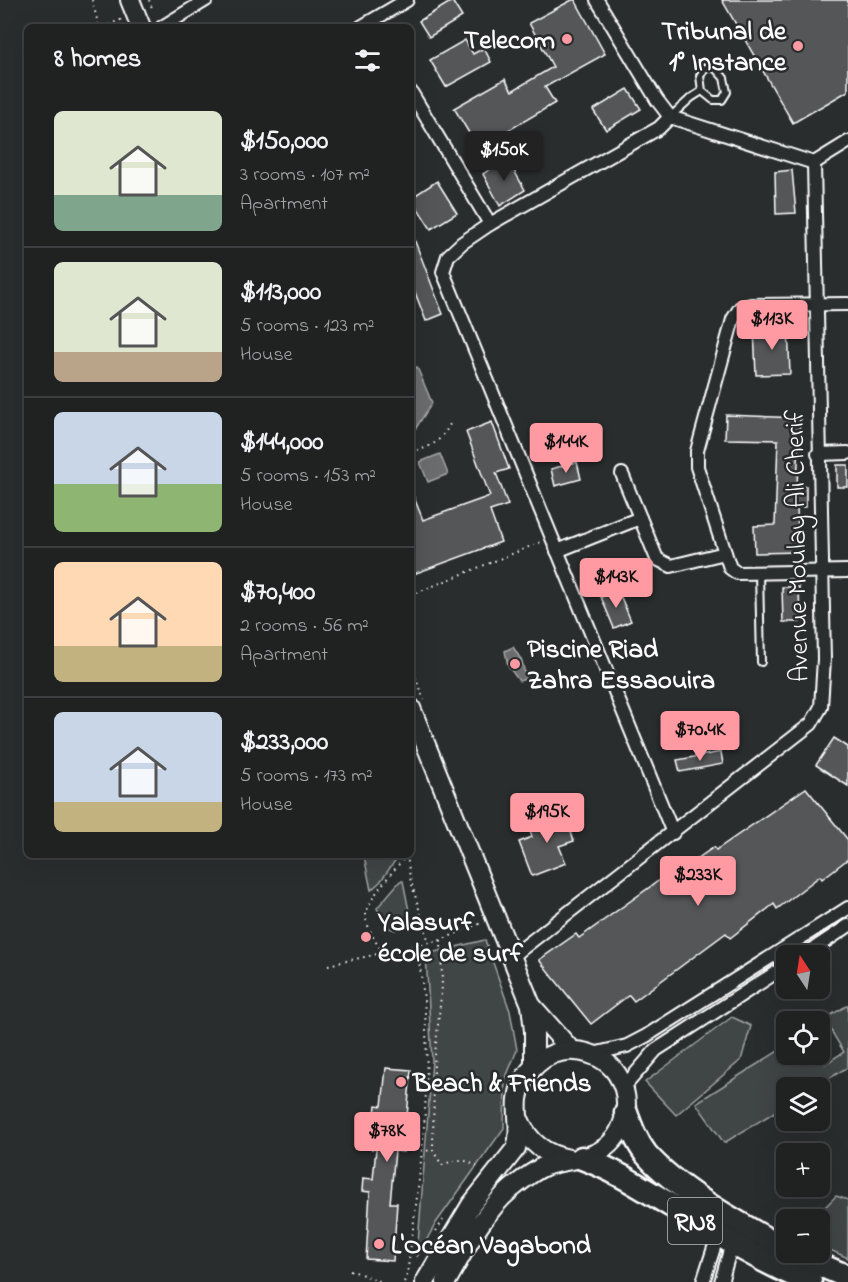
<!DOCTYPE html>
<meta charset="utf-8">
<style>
body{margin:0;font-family:"Indie Flower",sans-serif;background:#2d2f2f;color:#f1f3f6;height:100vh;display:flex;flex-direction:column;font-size:22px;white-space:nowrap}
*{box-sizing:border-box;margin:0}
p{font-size:20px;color:#a2a4a5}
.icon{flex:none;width:33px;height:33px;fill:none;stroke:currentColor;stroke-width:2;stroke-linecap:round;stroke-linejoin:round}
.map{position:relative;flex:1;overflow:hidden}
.details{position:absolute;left:24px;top:24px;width:390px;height:834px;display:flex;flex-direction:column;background:#202222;border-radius:9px;box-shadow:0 6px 24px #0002,0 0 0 2px #3d3f40}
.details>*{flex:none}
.needle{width:39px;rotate:348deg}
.fabs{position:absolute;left:776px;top:945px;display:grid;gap:12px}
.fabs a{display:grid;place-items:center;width:54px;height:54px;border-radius:9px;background:#202222;box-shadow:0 6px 24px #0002,0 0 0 2px #3d3f40;font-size:30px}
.price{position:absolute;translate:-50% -51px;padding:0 14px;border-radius:6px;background:#ff9aa2;color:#111;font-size:20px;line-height:39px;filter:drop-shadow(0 2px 3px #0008)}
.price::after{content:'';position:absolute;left:50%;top:36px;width:18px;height:14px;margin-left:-9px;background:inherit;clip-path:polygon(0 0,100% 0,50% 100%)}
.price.on{background:#222;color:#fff}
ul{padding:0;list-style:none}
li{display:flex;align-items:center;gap:18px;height:150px;padding:0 30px}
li+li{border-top:2px solid #3d3f40}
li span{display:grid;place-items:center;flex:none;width:168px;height:120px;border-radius:9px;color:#555}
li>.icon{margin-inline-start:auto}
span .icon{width:72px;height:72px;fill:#fffc;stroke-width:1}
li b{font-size:26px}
h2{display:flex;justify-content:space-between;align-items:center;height:72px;padding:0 30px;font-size:26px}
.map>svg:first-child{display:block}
.green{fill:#414445;stroke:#a0a2a2;stroke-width:1.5}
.water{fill:#6a6c6d;stroke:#a6a7a7;stroke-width:1.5}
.building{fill:#555758;stroke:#fff;stroke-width:1.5}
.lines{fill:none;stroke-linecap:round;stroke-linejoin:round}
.lane-casing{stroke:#fff;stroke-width:10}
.street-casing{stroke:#fff;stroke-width:16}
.secondary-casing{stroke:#fff;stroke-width:22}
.highway-casing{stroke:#fff;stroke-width:27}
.path{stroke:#fff;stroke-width:2;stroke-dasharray:1.5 4.5;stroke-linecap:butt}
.lane{stroke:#2a2d2e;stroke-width:6}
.street{stroke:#2a2d2e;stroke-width:12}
.secondary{stroke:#2a2d2e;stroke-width:18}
.highway{stroke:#2a2d2e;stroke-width:22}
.poi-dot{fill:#ff9aa2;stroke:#2a2d2e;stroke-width:2}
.labels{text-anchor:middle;stroke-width:5;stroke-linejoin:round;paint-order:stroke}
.shield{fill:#2a2d2e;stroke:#bfc0c0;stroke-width:1.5}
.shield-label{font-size:26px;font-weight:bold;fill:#fff}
.poi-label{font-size:27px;font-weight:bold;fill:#fff;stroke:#2a2d2e;text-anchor:start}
.street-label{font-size:27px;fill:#fff;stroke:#2a2d2e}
</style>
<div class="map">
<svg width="848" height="1282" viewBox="0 0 848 1282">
<rect width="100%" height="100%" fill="#2a2d2e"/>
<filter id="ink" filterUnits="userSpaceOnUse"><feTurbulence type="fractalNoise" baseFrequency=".0167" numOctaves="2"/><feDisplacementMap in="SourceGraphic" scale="12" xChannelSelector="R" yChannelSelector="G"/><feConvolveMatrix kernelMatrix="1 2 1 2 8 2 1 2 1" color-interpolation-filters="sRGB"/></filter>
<g filter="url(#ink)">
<g class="green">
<polygon points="366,855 393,855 397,858 380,882 371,890 365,861"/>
<polygon points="400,881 403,881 410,916 405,926 395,930 386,927 377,908"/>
<polygon points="485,940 510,1011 517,1050 505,1080 504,1128 436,1223 417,1257 432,1061 426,954"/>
<polygon points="848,1005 848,1067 815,1087 786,1088 786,1105 724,1143 696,1103 786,1046 786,1054 818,1055 825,1064 844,1052 824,1019"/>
<polygon points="732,1017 751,1026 741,1060 676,1115 645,1082"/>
<polygon points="836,1196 848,1200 848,1258 819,1245 819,1220 813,1219"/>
</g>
<g class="water">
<polygon points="417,367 432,403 416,428 411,422 411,369"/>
<polygon points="440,454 448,474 428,482 420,462"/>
<polygon points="513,647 522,661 526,679 519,681 508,666 505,651"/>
</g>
<g class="building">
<polygon points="572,0 575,0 605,54 545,87 555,103 478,148 454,108 505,79 512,91 553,67 529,23"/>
<polygon points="722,0 848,0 848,91 793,123"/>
<polygon points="452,1 462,17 429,37 419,21"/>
<polygon points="465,40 473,54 484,48 491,62 446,87 430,60"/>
<polygon points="628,89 641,109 606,130 593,110"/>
<polygon points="507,158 525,190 500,206 483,174"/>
<polygon points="792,170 796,213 776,214 775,172"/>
<polygon points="437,181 457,213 431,229 411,198"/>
<polygon points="411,231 443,314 426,321 411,282"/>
<polygon points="788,326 790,374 756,375 754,328"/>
<polygon points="726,415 800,418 797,486 806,486 806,507 797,507 799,552 755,553 754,526 775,525 778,440 725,439"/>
<polygon points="492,422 509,469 496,473 508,505 490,511 501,542 411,575 411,490 423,520 490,496 466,432"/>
<polygon points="577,462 581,479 555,486 551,469"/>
<rect x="837" y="465" width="11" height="22"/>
<polygon points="782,587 799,587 800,622 783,622"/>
<polygon points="618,590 631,621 614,628 601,597"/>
<polygon points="834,738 848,747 848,786 816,765"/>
<polygon points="721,752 723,764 680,772 677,760"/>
<polygon points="806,788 848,840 848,859 822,879 820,876 777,909 774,904 730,938 726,933 634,1001 629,995 591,1024 539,960 576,934 579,938 668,874 671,877 714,847 716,850"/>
<polygon points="565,814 574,841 559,846 566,863 532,876 519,842 532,837 529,826"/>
<polygon points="386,1068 411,1070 404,1152 395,1151 390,1203 397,1203 393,1261 366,1259 370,1192 362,1191 363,1178 373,1179 376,1149 371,1149 376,1105 382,1106"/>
</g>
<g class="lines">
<g class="lane-casing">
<g id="lane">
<polyline points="670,117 691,98 702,91 713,100 722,100 727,92 724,78 715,68 705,68 700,76 702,91"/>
<polyline points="759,573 761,662"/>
</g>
</g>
<g class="street-casing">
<g id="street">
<polyline points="597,0 657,100 670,117 814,163"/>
<polyline points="162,27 206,0"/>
<polyline points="361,27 407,0"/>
<polyline points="411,92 490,224"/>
<polyline points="670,117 659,128 490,224 462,243 448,256 443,272 673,833"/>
<polyline points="814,163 848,142"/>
<polyline points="848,304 751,305 740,308 733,319 697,451 697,467 730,568 737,573 848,571"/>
<polyline points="818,454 848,453"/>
<polyline points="622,474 657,559 671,566 725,553"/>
<polyline points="557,551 640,518"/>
<polyline points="803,956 848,926"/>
<polyline points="510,958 811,724 821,707 824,659 814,163"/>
<polyline points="593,1054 627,1046 646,1036 848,908"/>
<polyline points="624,1087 656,1050 786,966"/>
<polyline points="703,1282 718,1235"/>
<polyline points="721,1282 732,1243"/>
</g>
</g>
<g class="secondary-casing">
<g id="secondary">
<polyline points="130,0 141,27"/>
<polyline points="411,708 531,1005 534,1031 534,1066"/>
<polyline points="531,1005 571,1050"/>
<path d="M 520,1121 C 529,1143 545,1155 569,1159"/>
<path d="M 425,1282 L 471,1205 L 516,1148 C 522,1131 516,1116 518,1099 C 521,1071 547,1049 575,1051 C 591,1052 608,1060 617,1074 C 635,1102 625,1141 594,1154 C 578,1161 561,1160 545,1166 C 533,1171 521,1181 511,1189 C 483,1212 464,1251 446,1282"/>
</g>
</g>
<g class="highway-casing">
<g id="highway">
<path d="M 626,1113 C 631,1127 636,1141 646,1154 C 679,1192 742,1225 786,1250"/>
<path d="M 582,1158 C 615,1170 642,1188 672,1206 C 717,1234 761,1262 810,1282"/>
<polyline points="790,1252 848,1277"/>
</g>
</g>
<g class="path">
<polyline points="92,0 99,27"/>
<polyline points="149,0 152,8"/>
<polyline points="103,27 123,19"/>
<path d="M 411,451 C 430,449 441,441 450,424"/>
<polyline points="411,595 541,542"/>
<polyline points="411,666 424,700"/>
<polyline points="407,855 410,878 429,943"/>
<path d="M 441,940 L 442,986 L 434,1064 L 433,1151 L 442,1165 C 460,1158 464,1158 480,1169"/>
<path d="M 383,953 C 376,943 369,931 366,919 C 363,903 396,868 407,855"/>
<polyline points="328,965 441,940 481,923"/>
<polyline points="421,1150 433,1151"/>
<polyline points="436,1231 443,1220"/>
<polyline points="350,1270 382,1282"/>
<path d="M 404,1282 L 407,1275 C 421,1167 438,1054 416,945"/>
</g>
<use href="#lane" class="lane"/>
<use href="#street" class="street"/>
<use href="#secondary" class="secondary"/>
<use href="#highway" class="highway"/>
</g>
</g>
<g class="poi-dot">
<circle cx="567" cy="39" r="6"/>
<circle cx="798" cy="46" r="6"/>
<circle cx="515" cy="664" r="6"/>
<circle cx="366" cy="937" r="6"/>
<circle cx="401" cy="1082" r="6"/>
<circle cx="379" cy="1244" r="6"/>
</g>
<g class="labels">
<rect class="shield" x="668" y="1198" width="54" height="46" rx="4.5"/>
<g class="shield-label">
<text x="695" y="1230">RN8</text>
</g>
<g class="poi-label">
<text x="786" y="39" text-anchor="end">Tribunal de<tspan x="786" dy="31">1° Instance</tspan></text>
<text x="555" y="48" text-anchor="end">Telecom</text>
<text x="527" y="657">Piscine Riad<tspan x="527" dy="31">Zahra Essaouira</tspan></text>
<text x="378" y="930">Yalasurf<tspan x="378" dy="31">école de surf</tspan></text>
<text x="413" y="1091">Beach &amp; Friends</text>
<text x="391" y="1253">L'Océan Vagabond</text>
</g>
<g class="street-label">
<text transform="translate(796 546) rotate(-91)" y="9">Avenue Moulay Ali Cherif</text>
</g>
</g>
</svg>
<div class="fabs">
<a><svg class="needle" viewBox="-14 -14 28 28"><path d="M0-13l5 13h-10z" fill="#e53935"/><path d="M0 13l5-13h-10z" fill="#a2a4a5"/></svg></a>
<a><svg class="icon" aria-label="locate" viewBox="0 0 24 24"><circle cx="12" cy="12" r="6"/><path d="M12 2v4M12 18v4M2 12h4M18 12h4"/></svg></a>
<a><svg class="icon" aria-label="layers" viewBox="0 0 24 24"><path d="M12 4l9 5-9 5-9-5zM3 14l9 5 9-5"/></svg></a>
<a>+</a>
<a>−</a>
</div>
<b class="price on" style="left:504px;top:182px">$150K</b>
<b class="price" style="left:772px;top:351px">$113K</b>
<b class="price" style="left:566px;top:474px">$144K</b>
<b class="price" style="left:616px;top:609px">$143K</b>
<b class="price" style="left:700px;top:762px">$70.4K</b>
<b class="price" style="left:547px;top:844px">$195K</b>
<b class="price" style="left:698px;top:907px">$233K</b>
<b class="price" style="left:387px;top:1163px">$78K</b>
<section class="details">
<h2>8 homes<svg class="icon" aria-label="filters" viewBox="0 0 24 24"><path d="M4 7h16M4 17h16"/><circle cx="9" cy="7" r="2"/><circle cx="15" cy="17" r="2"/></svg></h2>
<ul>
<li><span style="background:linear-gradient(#dfe7d0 70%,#7fa58c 0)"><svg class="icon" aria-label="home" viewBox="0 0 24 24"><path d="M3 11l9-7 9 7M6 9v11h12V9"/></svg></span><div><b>$150,000</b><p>3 rooms · 107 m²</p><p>Apartment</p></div></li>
<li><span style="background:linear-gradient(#dfe7d0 75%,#b9a48a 0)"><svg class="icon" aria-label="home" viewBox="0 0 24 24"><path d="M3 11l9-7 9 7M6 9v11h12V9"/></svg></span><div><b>$113,000</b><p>5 rooms · 123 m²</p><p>House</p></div></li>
<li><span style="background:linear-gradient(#c9d6e8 60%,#8fb573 0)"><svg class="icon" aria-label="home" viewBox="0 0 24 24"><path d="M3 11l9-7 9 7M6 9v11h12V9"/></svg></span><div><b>$144,000</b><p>5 rooms · 153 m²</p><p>House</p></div></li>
<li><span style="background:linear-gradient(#ffd9b3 70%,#c2b280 0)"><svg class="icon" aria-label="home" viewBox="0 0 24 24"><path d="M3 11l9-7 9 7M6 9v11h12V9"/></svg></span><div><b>$70,400</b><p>2 rooms · 56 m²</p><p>Apartment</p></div></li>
<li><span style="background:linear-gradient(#c9d6e8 75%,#c2b280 0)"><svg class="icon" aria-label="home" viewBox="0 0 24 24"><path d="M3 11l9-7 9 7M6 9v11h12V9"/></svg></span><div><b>$233,000</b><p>5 rooms · 173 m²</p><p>House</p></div></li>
</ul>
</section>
</div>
